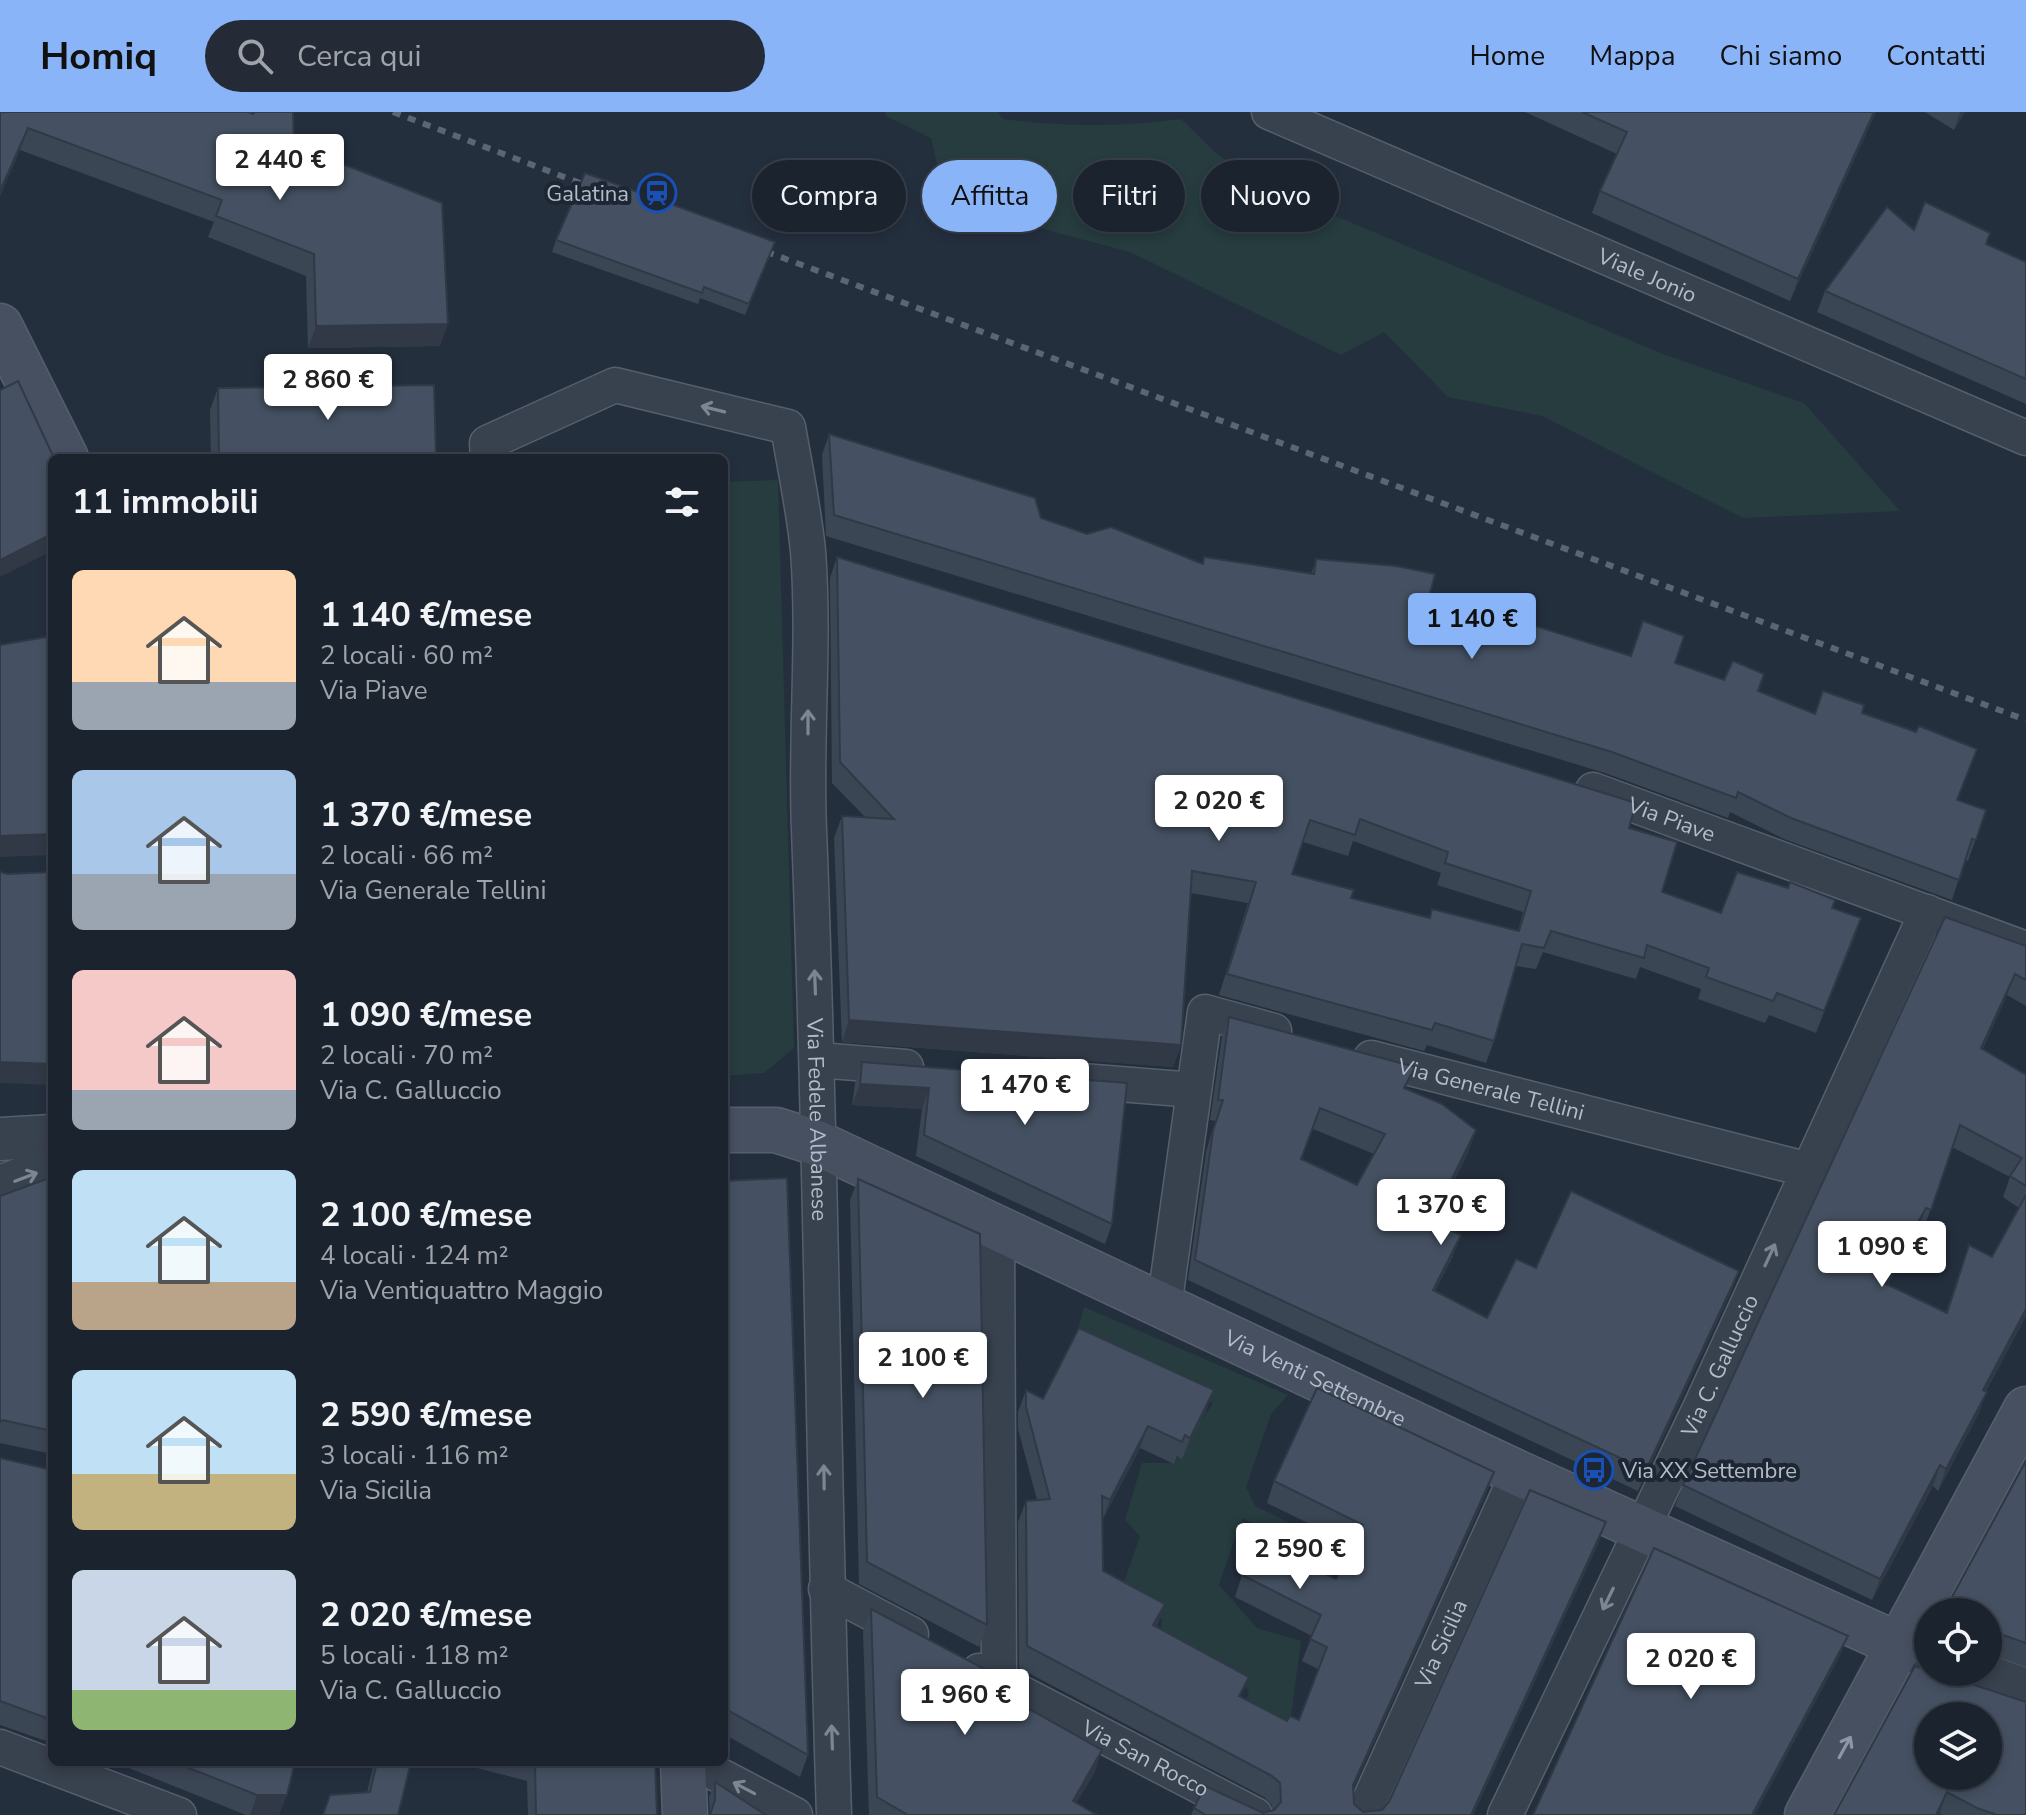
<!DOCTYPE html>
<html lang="it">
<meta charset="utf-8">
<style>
body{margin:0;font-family:"Nunito Sans",sans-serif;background:#242b36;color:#f1f3f6;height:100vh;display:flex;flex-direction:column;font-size:30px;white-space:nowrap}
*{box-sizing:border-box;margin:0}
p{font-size:26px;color:#a0a4aa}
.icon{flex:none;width:44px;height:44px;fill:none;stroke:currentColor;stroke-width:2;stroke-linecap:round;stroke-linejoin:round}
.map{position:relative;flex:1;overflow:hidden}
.details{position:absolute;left:48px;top:342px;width:680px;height:1312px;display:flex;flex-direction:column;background:#1b232e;border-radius:12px;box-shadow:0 4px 12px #0003,0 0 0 2px #39404a}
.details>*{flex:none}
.hud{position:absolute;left:752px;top:48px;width:760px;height:72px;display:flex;gap:16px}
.fabs{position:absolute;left:1914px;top:1486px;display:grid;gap:16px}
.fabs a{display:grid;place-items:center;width:88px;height:88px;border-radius:50%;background:#1b232e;box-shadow:0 4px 12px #0003,0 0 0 2px #39404a;font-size:40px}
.price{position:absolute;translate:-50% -68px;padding:0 18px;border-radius:8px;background:#fff;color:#222;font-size:26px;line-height:52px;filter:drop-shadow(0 2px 4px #0008)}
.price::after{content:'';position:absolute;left:50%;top:48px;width:24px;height:18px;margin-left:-12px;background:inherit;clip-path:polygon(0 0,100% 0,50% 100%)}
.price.on{background:#8ab4f8;color:#111}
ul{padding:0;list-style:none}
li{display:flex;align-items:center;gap:24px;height:200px;padding:0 24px}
li span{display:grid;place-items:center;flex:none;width:224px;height:160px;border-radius:12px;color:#555}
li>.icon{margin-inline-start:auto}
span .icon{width:96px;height:96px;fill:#fffc;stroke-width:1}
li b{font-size:34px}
h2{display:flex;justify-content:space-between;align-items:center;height:96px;padding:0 24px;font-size:34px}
.chip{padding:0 28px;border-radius:36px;background:#1b232e;box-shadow:0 4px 12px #0003,0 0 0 2px #39404a;font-size:28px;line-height:72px}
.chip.on{background:#8ab4f8;color:#111}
header{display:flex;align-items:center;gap:48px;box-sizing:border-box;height:112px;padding:0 40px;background:#8ab4f8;color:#111}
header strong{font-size:38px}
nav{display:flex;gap:44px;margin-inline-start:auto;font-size:28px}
.search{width:560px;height:72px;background:#242b36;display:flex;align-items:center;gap:20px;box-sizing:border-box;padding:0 28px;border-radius:44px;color:#a0a4aa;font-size:30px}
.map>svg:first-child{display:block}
.green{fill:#263c3f}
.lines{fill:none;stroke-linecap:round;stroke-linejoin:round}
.minor-casing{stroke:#565f6c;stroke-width:37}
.tertiary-casing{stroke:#565f6c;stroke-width:45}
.secondary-casing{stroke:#565f6c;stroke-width:47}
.minor{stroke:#38414e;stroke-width:34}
.tertiary{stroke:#38414e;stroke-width:42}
.secondary{stroke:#465061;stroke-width:44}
.rail{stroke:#5a6575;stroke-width:6;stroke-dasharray:8 8;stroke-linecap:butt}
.wall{fill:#3b4654;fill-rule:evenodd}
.shaded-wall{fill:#303945}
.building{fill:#455162;stroke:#303945;stroke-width:2;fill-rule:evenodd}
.oneway{stroke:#7c8592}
.oneway2{stroke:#8e96a5}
.labels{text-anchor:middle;stroke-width:8;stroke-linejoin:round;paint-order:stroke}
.poi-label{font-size:22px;fill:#b4bcc9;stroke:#1d2633;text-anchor:end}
.street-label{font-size:22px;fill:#b4bcc9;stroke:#1d2633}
</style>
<header>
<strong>Homiq</strong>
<div class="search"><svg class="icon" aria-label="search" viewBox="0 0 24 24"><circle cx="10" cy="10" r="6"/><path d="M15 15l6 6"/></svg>Cerca qui</div>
<nav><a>Home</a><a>Mappa</a><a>Chi siamo</a><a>Contatti</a></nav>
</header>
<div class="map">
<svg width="2026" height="1703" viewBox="0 0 2026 1703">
<rect width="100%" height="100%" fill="#242f3e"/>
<g class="green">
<path d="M 885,0 L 998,0 L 1003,7 C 1064,15 1120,15 1181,7 L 1217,42 L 1274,78 L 1663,242 L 1804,291 L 1900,399 L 1743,406 L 1542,304 L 1448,285 L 1384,220 L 1341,243 L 1130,140 L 1047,118 L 943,78 L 931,26 L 886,4 Z"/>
<polygon points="778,368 794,936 764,961 724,964 724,370"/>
<polygon points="1084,1195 1288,1283 1271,1302 1246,1375 1255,1394 1334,1432 1321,1478 1269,1452 1279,1425 1242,1406 1219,1473 1257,1516 1301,1529 1290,1612 1241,1612 1249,1578 1161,1525 1162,1507 1118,1487 1140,1424 1125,1408 1142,1351 1174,1351 1213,1291 1077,1221"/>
</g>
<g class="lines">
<g class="minor-casing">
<g id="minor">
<path id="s1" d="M 1269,0 L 2026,326"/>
<path id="s2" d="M 488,346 L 487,331 L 615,273 L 788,315 C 795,356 804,398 808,439 C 815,531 805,626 809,718 C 822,1046 823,1375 834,1703"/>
<path id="s3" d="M 1593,678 L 2026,837"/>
<path id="s4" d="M 1371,946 L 1809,1058"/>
<polyline points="818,948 906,955"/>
<polyline points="1082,969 1194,978"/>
<polyline points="997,1117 999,1570"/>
<polyline points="1164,1195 1205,900 1274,919"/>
<polyline points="826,1477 911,1522"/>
<path id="s5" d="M 979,1559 L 1255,1703"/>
<polyline points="0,1635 179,1703"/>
<polyline points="694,1650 795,1703"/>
<path id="s6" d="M 1363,1703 L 1518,1361"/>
<path id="s7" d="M 1505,1703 L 1701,1294 L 1927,800"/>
</g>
</g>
<g class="tertiary-casing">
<g id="tertiary">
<polyline points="0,1027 52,1024"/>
<polyline points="0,1075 52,1055"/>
<polyline points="1901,1534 1928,1544"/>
<polyline points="1975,1560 2026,1578"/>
</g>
</g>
<g class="secondary-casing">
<g id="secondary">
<polyline points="0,214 66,346"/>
<path id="s8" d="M 724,1018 L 776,1018 L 817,1031 L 1518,1361 L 1901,1534"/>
<polyline points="683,1650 685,1703"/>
<polyline points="1807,1703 2026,1297"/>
</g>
</g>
<use href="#minor" class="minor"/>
<use href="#tertiary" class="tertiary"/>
<use href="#secondary" class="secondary"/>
<g class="rail">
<polyline points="393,0 601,79"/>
<polyline points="751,134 2026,608"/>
</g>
</g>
<g class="wall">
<polygon points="0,0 294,33 440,234 308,236 306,164 208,125 214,110 20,38 0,84"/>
<polygon points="1525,0 1876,0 1790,189 1592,101 1600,79 1617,42"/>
<polygon points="1925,0 1965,0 1954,18"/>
<polygon points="1914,118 1986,132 2026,150 2026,292 1817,200 1825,179"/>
<polygon points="556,128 771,141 745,203 700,186 698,192 552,140"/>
<polygon points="218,276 436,346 211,346 210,298"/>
<polygon points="829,322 1041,406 1087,422 1202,452 1311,462 1316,447 1630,544 1675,551 1758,579 1815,602 1862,601 1957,688 1986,698 1968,749 1965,748 1952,788 1784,727 1730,700 1728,706 1605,661 826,424 822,343"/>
<path d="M 837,445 L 1629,716 L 1662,780 L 1721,801 L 1788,776 L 1790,770 L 1832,796 L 1861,806 L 1816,921 L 1769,903 L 1765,911 L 1698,887 L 1701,877 L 1640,855 L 1636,867 L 1543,840 L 1536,857 L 1516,854 L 1494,929 L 1486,951 L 1427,933 L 1424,939 L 1219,883 L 1248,791 L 1191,781 L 1181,933 L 1173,955 L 842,930 L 834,726 L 842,704 L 865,705 L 832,671 L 830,466 ZM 1353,729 L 1441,761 L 1437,773 L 1523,800 L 1518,819 L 1432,797 L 1429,806 L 1351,786 L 1292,762 L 1303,730 L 1348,744 Z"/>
<path d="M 2026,834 L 2026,894 L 2007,883 L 1983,937 L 2026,963 L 2026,1204 L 1986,1279 L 1979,1301 L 1938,1379 L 1933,1374 L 1872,1488 L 1675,1394 L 1683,1373 ZM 1952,1035 L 2010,1065 L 2003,1085 L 2019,1096 L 1992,1145 L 1969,1133 L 1946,1200 L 1888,1173 L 1918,1117 L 1923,1119 Z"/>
<path d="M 1229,905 L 1406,977 L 1469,1039 L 1433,1110 L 1453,1144 L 1435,1179 L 1487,1206 L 1536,1156 L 1731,1180 L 1638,1379 L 1188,1168 L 1206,1040 L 1215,1009 L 1210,1008 L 1222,925 ZM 1313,1017 L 1374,1042 L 1357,1073 L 1301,1047 Z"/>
<polygon points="862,950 1127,971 1112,1112 1105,1132 916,1044 922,997 852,993 855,971"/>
<polygon points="52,1065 52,1342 0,1331 0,1084"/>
<polygon points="858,1067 987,1513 979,1535 859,1472 850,1088"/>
<polygon points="724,1069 808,1643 800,1665 724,1622"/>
<polygon points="1026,1278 1043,1287 1206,1299 1182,1347 1177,1344 1174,1352 1140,1336 1102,1409 1103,1459 1156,1515 1241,1585 1287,1609 1299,1608 1318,1557 1302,1549 1312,1524 1235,1485 1242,1463 1336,1467 1353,1433 1267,1391 1274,1369 1486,1382 1353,1677 1354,1692 1363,1700 1382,1698 1606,1410 1598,1432 1473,1703 1191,1703 1194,1696 1263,1701 1272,1698 1272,1693 1264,1685 1019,1556 1018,1410 1026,1389 1037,1388 1018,1317 1018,1300"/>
<polygon points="0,1346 52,1358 52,1625 48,1624 46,1629 0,1613"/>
<polygon points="2026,1349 2026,1555 1988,1542 1988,1500 1945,1500"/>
<polygon points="871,1497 1022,1577 1017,1590 1095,1660 1076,1691 1097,1703 869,1703 863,1519"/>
<polygon points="2026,1590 2026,1703 1942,1703 1939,1701 1939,1703 1834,1703"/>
<polygon points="114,1650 295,1650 279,1703 246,1703"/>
<polygon points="374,1650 411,1650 398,1703 367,1681"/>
<polygon points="454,1650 655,1650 657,1703 528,1703 527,1669"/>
<polygon points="715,1670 766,1703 710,1703 709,1685"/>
</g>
<g class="shaded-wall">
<polygon points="1874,0 1876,0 1790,189 1798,167"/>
<polygon points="1960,0 1965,0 1954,18"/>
<polygon points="28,16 20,38 0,84 0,79"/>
<polygon points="448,212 440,234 308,236 316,214"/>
<polygon points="52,422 52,439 0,465 0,448"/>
<polygon points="52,722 52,743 0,745 0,724"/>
<polygon points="1861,806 1854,828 1816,921 1824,899"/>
<polygon points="2015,862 2007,883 1974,957 1981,936"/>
<polygon points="849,908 1181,933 1173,955 842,930"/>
<polygon points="0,950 52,952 52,973 0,971"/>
<polygon points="860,972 929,976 922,997 852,993"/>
<polygon points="1476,1018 1469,1039 1423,1130 1431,1109"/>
<polygon points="1926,1096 1918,1117 1877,1192 1884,1171"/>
<polygon points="1461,1123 1453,1144 1425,1199 1433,1178"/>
<polygon points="1739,1159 1731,1180 1638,1379 1646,1358"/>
<polygon points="2026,1197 2026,1204 1975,1299 1983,1278"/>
<polygon points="1214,1278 1206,1299 1182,1347 1190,1326"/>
<polygon points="1987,1280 1979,1301 1938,1379 1946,1357"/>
<polygon points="1148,1314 1140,1336 1102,1409 1110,1388"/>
<polygon points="1940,1353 1933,1374 1872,1488 1880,1467"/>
<polygon points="1494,1360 1486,1382 1345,1695 1353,1673"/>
<polygon points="1606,1410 1598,1432 1473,1703 1471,1703"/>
<polygon points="1165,1492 1157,1514 1145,1534 1153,1513"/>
<polygon points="1848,1524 1840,1544 1755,1703 1752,1703"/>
<polygon points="1102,1638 1095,1660 1069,1703 1073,1689"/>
<polygon points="1947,1680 1939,1703 1936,1703"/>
<polygon points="257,1683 287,1683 279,1703 250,1703"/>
</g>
<g class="building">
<polygon points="0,0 249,0 253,2 254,0 293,0 294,33 442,91 448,212 316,214 314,142 216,104 222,88 28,16 0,79"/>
<polygon points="1582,0 1874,0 1798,167 1600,79 1627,20"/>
<polygon points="585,61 775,130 749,192 704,175 702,181 556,128"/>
<polygon points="1925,90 1990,121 1986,132 2026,150 2026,267 1825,179 1887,95 1914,118"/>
<polygon points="18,269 54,346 52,346 52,422 0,448 0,278"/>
<polygon points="434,273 436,346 219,346 218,276"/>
<polygon points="829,322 1035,386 1041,406 1087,422 1111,415 1203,452 1204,445 1314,462 1316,447 1396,454 1435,462 1430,481 1631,544 1643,509 1684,524 1675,551 1724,568 1733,549 1764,562 1758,579 1815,602 1823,579 1864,593 1862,601 1916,620 1919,614 1977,637 1957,688 1986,698 1976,728 1972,727 1959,768 1791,706 1738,680 1736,686 1612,640 834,403"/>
<path d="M 837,445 L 1636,691 L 1629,716 L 1677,730 L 1662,780 L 1721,801 L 1737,760 L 1788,776 L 1790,770 L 1835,788 L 1832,796 L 1861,806 L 1824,899 L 1777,881 L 1773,889 L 1706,865 L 1709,856 L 1647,833 L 1644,846 L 1551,819 L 1544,836 L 1522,832 L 1494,929 L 1435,911 L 1432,918 L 1227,862 L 1256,770 L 1192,759 L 1181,933 L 849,908 L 842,704 L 894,707 L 840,650 ZM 1360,707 L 1448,740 L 1445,751 L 1531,779 L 1519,819 L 1432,797 L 1430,806 L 1351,786 L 1354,778 L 1292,762 L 1310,708 L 1355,723 Z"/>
<polygon points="52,524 52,722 0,724 0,533"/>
<polygon points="0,760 8,762 52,760 52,952 0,950"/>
<polygon points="1945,805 2026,834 2026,868 2015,862 1981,936 2026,963 2026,1074 2010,1064 2022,1046 1960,1013 1931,1098 1926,1096 1884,1171 1947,1201 1969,1133 1992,1145 2026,1083 2026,1197 1983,1278 1987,1280 1946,1357 1940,1353 1880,1467 1683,1373"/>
<path d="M 1229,905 L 1415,955 L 1404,976 L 1442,992 L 1476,1018 L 1431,1109 L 1461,1123 L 1433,1178 L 1487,1206 L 1516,1147 L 1536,1156 L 1571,1079 L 1739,1159 L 1646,1358 L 1195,1148 L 1213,1019 L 1223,988 L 1218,988 ZM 1320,996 L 1385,1022 L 1357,1073 L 1301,1047 Z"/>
<polygon points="862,950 1127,971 1112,1112 924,1023 929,976 860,972"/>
<polygon points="52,1065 52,1319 3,1308 0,1310 0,1084"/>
<polygon points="787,1066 808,1643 724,1596 724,1069"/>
<polygon points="858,1067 980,1122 987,1513 867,1450"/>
<polygon points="1079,1216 1214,1278 1190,1326 1185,1323 1182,1330 1148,1314 1110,1388 1102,1384 1103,1459 1165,1492 1153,1513 1249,1565 1239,1584 1287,1609 1290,1604 1299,1608 1327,1535 1310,1527 1321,1503 1242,1463 1258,1431 1336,1467 1363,1413 1274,1369 1317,1276 1494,1360 1353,1673 1354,1692 1363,1700 1382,1698 1389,1690 1530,1378 1606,1410 1471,1703 1206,1703 1194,1696 1205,1674 1263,1701 1274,1698 1281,1690 1280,1671 1272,1664 1027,1534 1026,1389 1050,1387 1026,1295 1026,1278 1043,1287"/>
<polygon points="0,1346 52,1358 52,1608 0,1589"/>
<polygon points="2026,1349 2026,1531 1988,1518 1988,1500 1958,1500 1946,1496"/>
<polygon points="1654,1436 1848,1524 1752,1703 1533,1703"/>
<polygon points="871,1497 1022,1577 1015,1589 1102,1638 1073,1689 1097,1703 908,1703 877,1685"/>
<path d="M 1915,1554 L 1928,1558 L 1928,1560 L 1935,1560 L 2026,1590 L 2026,1703 L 1997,1703 L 1977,1696 L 1947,1680 L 1936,1703 L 1834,1703 ZM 1928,1604 L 1988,1604 L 1988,1664 L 1928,1664 Z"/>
<polygon points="174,1650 295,1650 287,1683 257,1683"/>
<polygon points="377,1650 411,1650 398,1703 323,1703 330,1683 370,1680"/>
<polygon points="535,1650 655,1650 657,1703 536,1703"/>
<polygon points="715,1670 766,1703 710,1703 715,1688"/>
</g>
<defs><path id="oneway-shaft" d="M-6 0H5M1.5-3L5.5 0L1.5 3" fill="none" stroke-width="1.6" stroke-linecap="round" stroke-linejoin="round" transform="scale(2)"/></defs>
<g class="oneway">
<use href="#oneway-shaft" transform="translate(713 297) rotate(-166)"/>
<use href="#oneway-shaft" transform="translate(808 610) rotate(-90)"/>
<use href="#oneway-shaft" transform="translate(815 870) rotate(-92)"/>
<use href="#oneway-shaft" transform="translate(26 1065) rotate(-21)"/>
<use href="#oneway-shaft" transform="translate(1770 1143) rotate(-65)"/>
<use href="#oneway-shaft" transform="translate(824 1365) rotate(-91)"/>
<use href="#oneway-shaft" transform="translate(1608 1487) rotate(116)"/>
<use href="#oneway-shaft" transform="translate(832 1625) rotate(-92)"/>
<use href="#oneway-shaft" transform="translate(744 1676) rotate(-152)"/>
</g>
<use class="oneway2" href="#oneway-shaft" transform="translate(1845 1635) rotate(-61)"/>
<defs>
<g id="station-ring" transform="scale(2)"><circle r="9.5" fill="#1d2633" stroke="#1a4fb4" stroke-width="1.5"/><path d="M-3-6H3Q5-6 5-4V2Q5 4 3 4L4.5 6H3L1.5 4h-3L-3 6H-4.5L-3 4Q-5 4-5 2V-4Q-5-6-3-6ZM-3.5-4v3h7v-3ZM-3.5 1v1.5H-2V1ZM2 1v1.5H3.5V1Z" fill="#1a4fb4"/></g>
<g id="bus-ring" transform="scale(2)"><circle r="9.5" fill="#1d2633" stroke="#1a4fb4" stroke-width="1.5"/><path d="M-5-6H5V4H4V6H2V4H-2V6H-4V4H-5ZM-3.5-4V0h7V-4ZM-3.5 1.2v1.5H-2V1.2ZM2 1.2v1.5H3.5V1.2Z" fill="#1a4fb4"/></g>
</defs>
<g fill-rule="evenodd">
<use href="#station-ring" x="657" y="81"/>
<use href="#bus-ring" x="1594" y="1358"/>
</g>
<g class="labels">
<g class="poi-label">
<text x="629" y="89">Galatina</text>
<text x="1622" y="1366" text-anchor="start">Via XX Settembre</text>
</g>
<g class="street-label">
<text dy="8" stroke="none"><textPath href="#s1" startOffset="412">Viale Jonio</textPath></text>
<text dy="8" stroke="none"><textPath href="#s3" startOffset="84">Via Piave</textPath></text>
<text dy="8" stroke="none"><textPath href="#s4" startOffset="124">Via Generale Tellini</textPath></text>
<text dy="8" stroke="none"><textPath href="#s2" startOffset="1028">Via Fedele Albanese</textPath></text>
<text dy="8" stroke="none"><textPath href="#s7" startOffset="498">Via C. Galluccio</textPath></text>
<text dy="8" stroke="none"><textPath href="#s8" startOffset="646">Via Venti Settembre</textPath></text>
<text dy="8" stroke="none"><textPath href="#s6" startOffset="188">Via Sicilia</textPath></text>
<text dy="8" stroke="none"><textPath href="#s5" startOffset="188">Via San Rocco</textPath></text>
</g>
</g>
</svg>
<div class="fabs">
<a><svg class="icon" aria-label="locate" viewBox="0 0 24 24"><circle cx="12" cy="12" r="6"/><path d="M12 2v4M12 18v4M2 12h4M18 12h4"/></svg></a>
<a><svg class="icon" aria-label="layers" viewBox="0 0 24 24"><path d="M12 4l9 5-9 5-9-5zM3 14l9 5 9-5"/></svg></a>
</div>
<b class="price" style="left:280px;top:90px">2 440 €</b>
<b class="price" style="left:328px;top:310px">2 860 €</b>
<b class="price on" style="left:1472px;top:549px">1 140 €</b>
<b class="price" style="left:1219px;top:731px">2 020 €</b>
<b class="price" style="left:1025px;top:1015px">1 470 €</b>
<b class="price" style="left:1441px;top:1135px">1 370 €</b>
<b class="price" style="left:1882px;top:1177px">1 090 €</b>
<b class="price" style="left:923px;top:1288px">2 100 €</b>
<b class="price" style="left:1300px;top:1479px">2 590 €</b>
<b class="price" style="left:1691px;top:1589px">2 020 €</b>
<b class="price" style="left:965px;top:1625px">1 960 €</b>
<div class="hud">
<a class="chip">Compra</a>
<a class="chip on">Affitta</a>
<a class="chip">Filtri</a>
<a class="chip">Nuovo</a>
</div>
<section class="details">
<h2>11 immobili<svg class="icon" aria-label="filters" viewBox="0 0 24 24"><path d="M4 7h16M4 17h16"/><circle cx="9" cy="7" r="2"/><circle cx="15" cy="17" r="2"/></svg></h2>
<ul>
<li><span style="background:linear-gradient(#ffd9b3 70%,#9aa5b1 0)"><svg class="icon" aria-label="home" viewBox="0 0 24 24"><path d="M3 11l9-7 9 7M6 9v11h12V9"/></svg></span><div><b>1 140 €/mese</b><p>2 locali · 60 m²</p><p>Via Piave</p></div></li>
<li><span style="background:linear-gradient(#a9c7e8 65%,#9aa5b1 0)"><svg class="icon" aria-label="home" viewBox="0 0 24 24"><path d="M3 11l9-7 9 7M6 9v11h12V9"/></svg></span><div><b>1 370 €/mese</b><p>2 locali · 66 m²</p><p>Via Generale Tellini</p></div></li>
<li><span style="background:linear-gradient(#f6c9c9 75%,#9aa5b1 0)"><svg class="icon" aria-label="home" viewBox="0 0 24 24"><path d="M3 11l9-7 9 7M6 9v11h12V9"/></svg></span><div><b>1 090 €/mese</b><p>2 locali · 70 m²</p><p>Via C. Galluccio</p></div></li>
<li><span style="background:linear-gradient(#bfe0f5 70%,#b9a48a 0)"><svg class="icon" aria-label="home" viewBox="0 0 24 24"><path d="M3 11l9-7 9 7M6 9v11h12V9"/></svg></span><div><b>2 100 €/mese</b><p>4 locali · 124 m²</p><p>Via Ventiquattro Maggio</p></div></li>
<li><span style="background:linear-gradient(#bfe0f5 65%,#c2b280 0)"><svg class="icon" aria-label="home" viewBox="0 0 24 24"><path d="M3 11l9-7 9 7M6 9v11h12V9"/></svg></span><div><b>2 590 €/mese</b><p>3 locali · 116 m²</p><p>Via Sicilia</p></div></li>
<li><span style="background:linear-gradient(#c9d6e8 75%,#8fb573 0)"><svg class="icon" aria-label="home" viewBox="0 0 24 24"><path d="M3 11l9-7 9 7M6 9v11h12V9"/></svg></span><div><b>2 020 €/mese</b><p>5 locali · 118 m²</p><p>Via C. Galluccio</p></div></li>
</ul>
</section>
</div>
